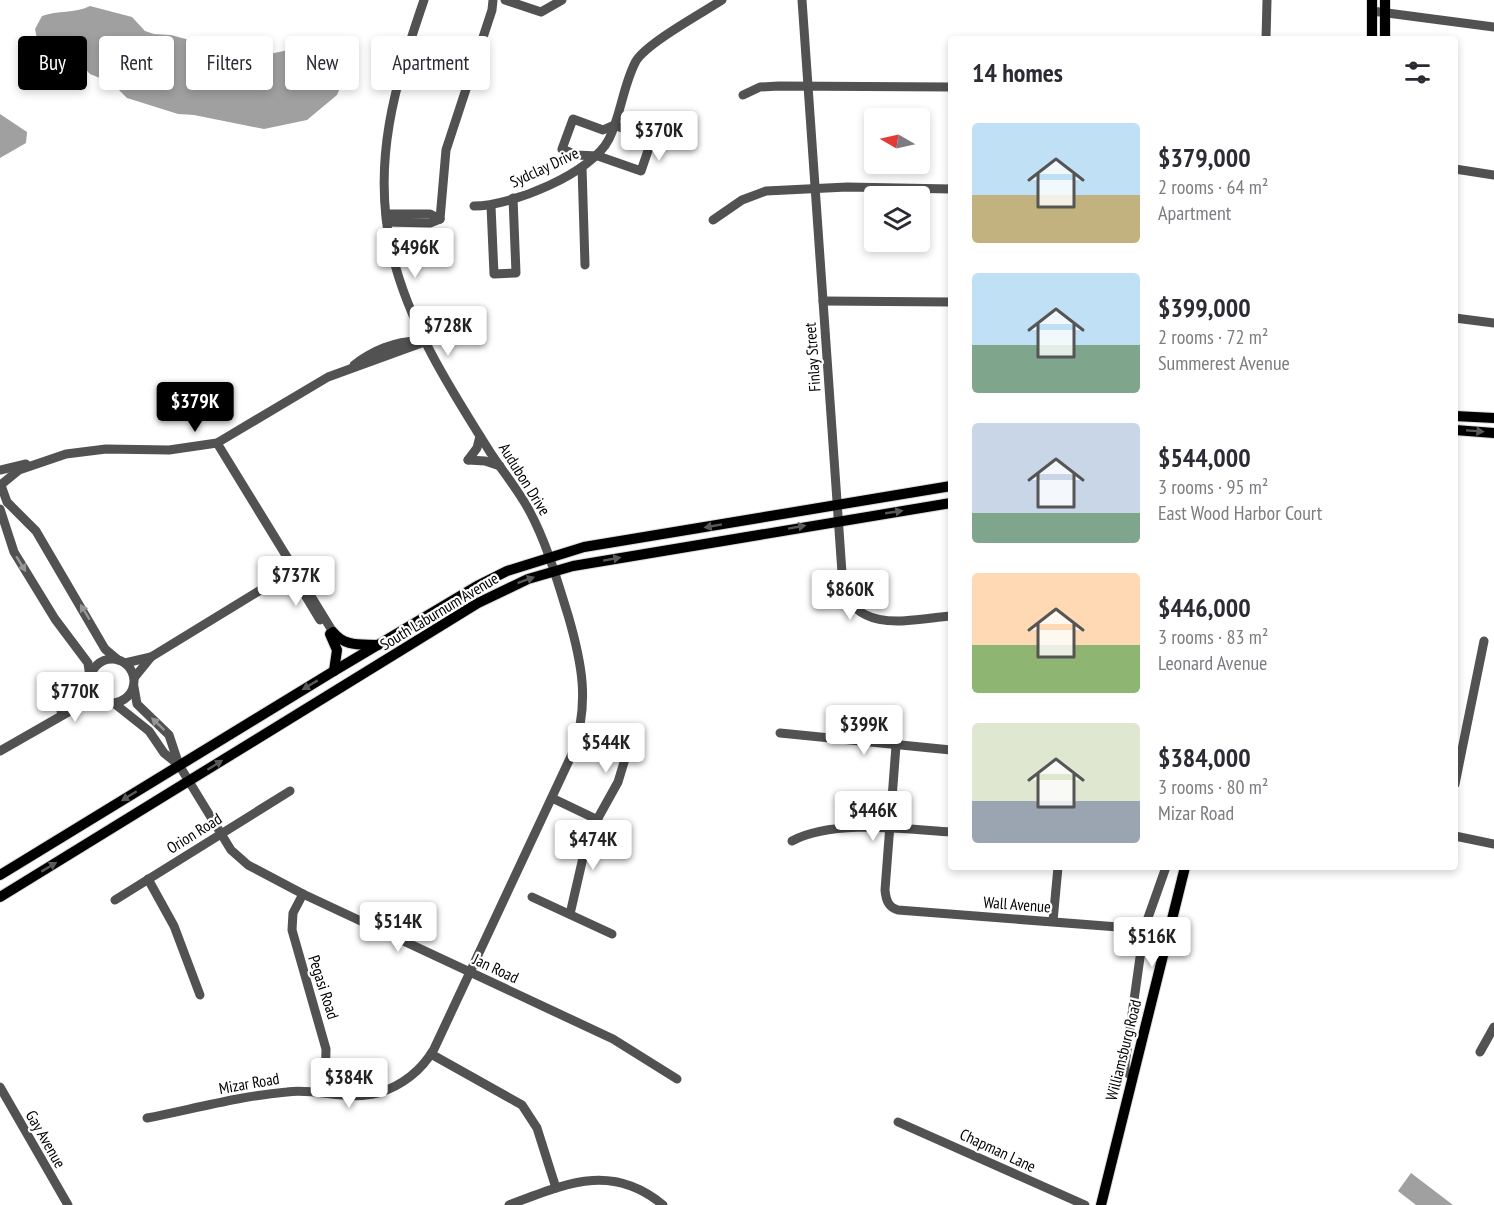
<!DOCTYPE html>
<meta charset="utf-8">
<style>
body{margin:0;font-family:"PT Sans Narrow",sans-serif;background:#f7f7f7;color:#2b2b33;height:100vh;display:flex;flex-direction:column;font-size:22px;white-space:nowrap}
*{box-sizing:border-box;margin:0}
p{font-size:20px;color:#7c7c81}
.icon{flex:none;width:33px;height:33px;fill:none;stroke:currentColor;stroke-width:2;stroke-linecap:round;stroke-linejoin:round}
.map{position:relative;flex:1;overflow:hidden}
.side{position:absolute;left:948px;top:36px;width:510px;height:834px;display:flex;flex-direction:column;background:#fff;border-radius:6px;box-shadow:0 3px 9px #0003}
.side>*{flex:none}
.banner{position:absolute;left:18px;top:36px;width:570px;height:54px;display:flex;gap:12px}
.needle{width:39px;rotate:279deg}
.fabs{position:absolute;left:864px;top:108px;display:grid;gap:12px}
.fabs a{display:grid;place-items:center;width:66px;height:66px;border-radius:6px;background:#fff;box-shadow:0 3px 9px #0003;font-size:30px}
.price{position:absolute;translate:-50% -51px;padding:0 14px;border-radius:6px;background:#fff;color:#222;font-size:20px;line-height:39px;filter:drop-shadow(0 2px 3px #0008)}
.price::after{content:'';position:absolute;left:50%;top:36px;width:18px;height:14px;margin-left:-9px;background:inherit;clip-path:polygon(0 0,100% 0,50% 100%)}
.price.on{background:#000;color:#fff}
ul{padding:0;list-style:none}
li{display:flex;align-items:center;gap:18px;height:150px;padding:0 24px}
li span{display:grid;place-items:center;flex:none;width:168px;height:120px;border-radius:6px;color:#555}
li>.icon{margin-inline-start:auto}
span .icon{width:72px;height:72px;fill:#fffc;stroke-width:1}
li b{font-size:26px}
h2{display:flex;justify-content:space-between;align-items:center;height:72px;padding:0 24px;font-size:26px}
.pill{padding:0 21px;border-radius:6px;background:#fff;box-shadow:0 3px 9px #0003;font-size:21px;line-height:54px}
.pill.on{background:#000;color:#fff}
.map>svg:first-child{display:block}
.water{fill:#a0a0a0}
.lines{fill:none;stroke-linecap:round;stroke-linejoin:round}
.major-casing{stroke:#dbdbdb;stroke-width:12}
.minor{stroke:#525252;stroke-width:9}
.major{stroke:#000;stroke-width:10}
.oneway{fill:#595959}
.oneway2{fill:#979797}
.labels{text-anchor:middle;stroke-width:4.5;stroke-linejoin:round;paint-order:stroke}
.street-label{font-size:16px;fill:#000;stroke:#fff}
</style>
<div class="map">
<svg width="1494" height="1205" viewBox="0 0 1494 1205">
<rect width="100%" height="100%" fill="#fff"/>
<g class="water">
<path d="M 90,6 L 132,17 L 145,31 L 154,34 L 171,35 L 219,48 L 239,45 L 270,54 L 328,41 L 338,45 L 335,55 L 344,70 L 342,83 L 337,95 L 307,120 L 264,129 L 194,115 L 178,114 L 127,98 L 112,83 L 90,74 L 75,58 L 52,54 L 38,44 L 35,29 L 42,16 C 58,10 74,14 90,6 Z"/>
<polygon points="0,114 27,132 26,143 0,158"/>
<polygon points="1411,1173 1453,1205 1416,1205 1398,1191"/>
</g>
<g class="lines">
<g class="major-casing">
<g id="major">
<polyline points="1372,39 1372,0"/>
<polyline points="1385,39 1385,0"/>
<polyline points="1455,416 1494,418"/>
<polyline points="1455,430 1494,433"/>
<path d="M 333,632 C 345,647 360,644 378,645"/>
<polyline points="330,634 337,650 334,671"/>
<polyline points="0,875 334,671 477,586 507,571 584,547 951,486"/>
<polyline points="0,897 478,603 528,579 573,566 951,503"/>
<polyline points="1101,1205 1185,867"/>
</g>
</g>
<g class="minor">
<polyline points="505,0 541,12 562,0"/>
<path d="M 802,0 L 843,587 C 858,635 913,619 951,616"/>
<polyline points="1372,11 1494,27"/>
<polyline points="1266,39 1267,0"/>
<polyline points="743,95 760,87 779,86 951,87"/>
<polygon points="573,119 603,130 614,125 652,139 641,171 598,156 576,155 562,149"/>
<polyline points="582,167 585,265"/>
<polyline points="1455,169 1494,175"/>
<path d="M 474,206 C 512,206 592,173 609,139 C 621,115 623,85 636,61 C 647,43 702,13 722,0"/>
<polyline points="491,206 494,274 516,273 513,198"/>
<polyline points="386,214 430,214 440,219"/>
<polyline points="440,219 446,150 492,10 493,0"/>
<polyline points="713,220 742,200 766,191 847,187 951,189"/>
<polyline points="387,222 430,223 440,219"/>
<polyline points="823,301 951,302"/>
<polyline points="1455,318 1494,323"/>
<path d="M 354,365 C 372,351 395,341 418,341"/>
<polyline points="217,443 333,632"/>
<polyline points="468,460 485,461 500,466"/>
<polyline points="468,460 477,448 480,436"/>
<polyline points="0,470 26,464"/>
<polyline points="3,483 19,470 66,454 106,449 169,450 217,443 328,377 427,341"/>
<polyline points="2,488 7,502 36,531 105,649 118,660"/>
<polyline points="0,509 14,552 55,619 88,663 90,677"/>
<polyline points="299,585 320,620"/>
<circle cx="112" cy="681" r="22"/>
<polyline points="125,663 151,657 295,569"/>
<polyline points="134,678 151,657"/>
<polyline points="134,687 137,704 169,735 179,765 231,850 248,865 303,894 613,1039 677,1079"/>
<polyline points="115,704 149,731 164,753 179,765"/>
<polyline points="61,711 85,692 89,683"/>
<polyline points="780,733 951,750"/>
<path d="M 896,746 L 885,890 C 886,900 888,907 898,910 L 1144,929"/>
<polyline points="0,751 84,703 101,701"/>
<polyline points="1455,784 1484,641"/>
<polyline points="552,798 598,820"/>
<polyline points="1455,836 1494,844"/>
<path d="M 792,841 C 833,819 905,829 951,832"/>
<polyline points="148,879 174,926 200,995"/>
<polyline points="303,894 293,913 292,930 326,1049 325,1092"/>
<polyline points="532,897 612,934"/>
<polyline points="115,900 290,791"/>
<polyline points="570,914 588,836 618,782 625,759 576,745"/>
<polyline points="1053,921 1058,867"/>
<polyline points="1480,1052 1494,1027"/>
<polyline points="431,1054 522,1105 537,1128 556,1188"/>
<polyline points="1132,1076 1125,1071 1125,1064 1144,929 1166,867"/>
<polyline points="0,1087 68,1205"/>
<path d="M 147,1118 C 193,1109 240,1096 287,1092 C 317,1088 349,1101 378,1093 C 402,1086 422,1070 434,1049 L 573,752 C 590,703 582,663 568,615 C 557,580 547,544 530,512 C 519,491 503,472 490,452 C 451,390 409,325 392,253 C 371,162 395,85 424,0"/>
<polyline points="898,1122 1085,1205"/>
<path d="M 509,1205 C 565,1184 611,1162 663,1205"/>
</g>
<use href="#major" class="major"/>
</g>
<defs><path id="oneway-solid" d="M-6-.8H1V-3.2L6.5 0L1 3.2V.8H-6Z" transform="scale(1.5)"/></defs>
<g class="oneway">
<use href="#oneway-solid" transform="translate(1475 431) rotate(4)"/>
<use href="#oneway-solid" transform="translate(894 512) rotate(-9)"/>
<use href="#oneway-solid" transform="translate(713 526) rotate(170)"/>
<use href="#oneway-solid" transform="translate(797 527) rotate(-10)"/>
<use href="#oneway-solid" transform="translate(612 559) rotate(-10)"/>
<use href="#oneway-solid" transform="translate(526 580) rotate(-20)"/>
<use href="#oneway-solid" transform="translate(310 685) rotate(149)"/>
<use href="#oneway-solid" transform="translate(215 765) rotate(-32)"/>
<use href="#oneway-solid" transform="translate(129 796) rotate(148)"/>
<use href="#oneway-solid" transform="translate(49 867) rotate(-31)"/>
</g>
<g class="oneway2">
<use href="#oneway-solid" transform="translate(21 564) rotate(59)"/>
<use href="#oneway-solid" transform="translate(85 612) rotate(-121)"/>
<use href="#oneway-solid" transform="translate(158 724) rotate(-136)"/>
</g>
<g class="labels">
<g class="street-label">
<text transform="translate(544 167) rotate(-25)" y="6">Sydclay Drive</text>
<text transform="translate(812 357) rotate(-94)" y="6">Finlay Street</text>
<text transform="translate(525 479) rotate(58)" y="6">Audubon Drive</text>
<text transform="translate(439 611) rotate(-31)" y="6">South Laburnum Avenue</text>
<text transform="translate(194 833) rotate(-32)" y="6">Orion Road</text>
<text transform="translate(1017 904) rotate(4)" y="6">Wall Avenue</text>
<text transform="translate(496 968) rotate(25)" y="6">Jan Road</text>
<text transform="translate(324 987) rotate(72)" y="6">Pegasi Road</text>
<text transform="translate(1123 1050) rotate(-76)" y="6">Williamsburg Road</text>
<text transform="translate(249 1083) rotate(-10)" y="6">Mizar Road</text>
<text transform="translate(46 1139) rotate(60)" y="6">Gay Avenue</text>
<text transform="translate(998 1150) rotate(25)" y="6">Chapman Lane</text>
</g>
</g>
</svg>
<div class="fabs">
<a><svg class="needle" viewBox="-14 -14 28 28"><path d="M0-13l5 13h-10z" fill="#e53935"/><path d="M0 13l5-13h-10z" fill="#7c7c81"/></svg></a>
<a><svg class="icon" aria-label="layers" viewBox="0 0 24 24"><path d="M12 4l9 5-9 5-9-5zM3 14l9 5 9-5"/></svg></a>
</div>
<b class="price" style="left:659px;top:162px">$370K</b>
<b class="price" style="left:415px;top:279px">$496K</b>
<b class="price" style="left:448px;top:357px">$728K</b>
<b class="price on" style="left:195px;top:433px">$379K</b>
<b class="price" style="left:296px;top:607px">$737K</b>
<b class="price" style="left:850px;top:621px">$860K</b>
<b class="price" style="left:75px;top:723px">$770K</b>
<b class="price" style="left:864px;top:756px">$399K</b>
<b class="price" style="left:606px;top:774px">$544K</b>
<b class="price" style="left:873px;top:842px">$446K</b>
<b class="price" style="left:593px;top:871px">$474K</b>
<b class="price" style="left:398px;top:953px">$514K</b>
<b class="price" style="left:1152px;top:968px">$516K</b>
<b class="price" style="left:349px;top:1109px">$384K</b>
<div class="banner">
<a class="pill on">Buy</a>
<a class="pill">Rent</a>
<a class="pill">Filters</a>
<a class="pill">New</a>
<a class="pill">Apartment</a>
</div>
<section class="side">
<h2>14 homes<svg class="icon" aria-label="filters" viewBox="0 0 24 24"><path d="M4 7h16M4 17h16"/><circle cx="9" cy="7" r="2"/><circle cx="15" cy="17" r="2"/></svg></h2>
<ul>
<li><span style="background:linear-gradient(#bfe0f5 60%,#c2b280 0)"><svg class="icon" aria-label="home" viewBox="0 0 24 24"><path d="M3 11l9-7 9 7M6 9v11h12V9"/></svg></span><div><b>$379,000</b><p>2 rooms · 64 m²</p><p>Apartment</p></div></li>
<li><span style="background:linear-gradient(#bfe0f5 60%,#7fa58c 0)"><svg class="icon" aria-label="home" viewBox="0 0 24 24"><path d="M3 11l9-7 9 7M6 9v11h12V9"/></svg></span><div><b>$399,000</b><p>2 rooms · 72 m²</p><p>Summerest Avenue</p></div></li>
<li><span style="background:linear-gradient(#c9d6e8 75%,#7fa58c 0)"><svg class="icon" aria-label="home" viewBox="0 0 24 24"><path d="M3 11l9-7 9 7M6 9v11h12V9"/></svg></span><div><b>$544,000</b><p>3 rooms · 95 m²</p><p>East Wood Harbor Court</p></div></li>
<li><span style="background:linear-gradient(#ffd9b3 60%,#8fb573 0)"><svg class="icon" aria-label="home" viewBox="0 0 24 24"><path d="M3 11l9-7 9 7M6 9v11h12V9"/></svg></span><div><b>$446,000</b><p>3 rooms · 83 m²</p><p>Leonard Avenue</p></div></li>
<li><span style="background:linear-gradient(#dfe7d0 65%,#9aa5b1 0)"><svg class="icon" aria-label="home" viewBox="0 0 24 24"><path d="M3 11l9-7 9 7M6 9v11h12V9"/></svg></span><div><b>$384,000</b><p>3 rooms · 80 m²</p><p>Mizar Road</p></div></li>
</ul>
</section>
</div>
